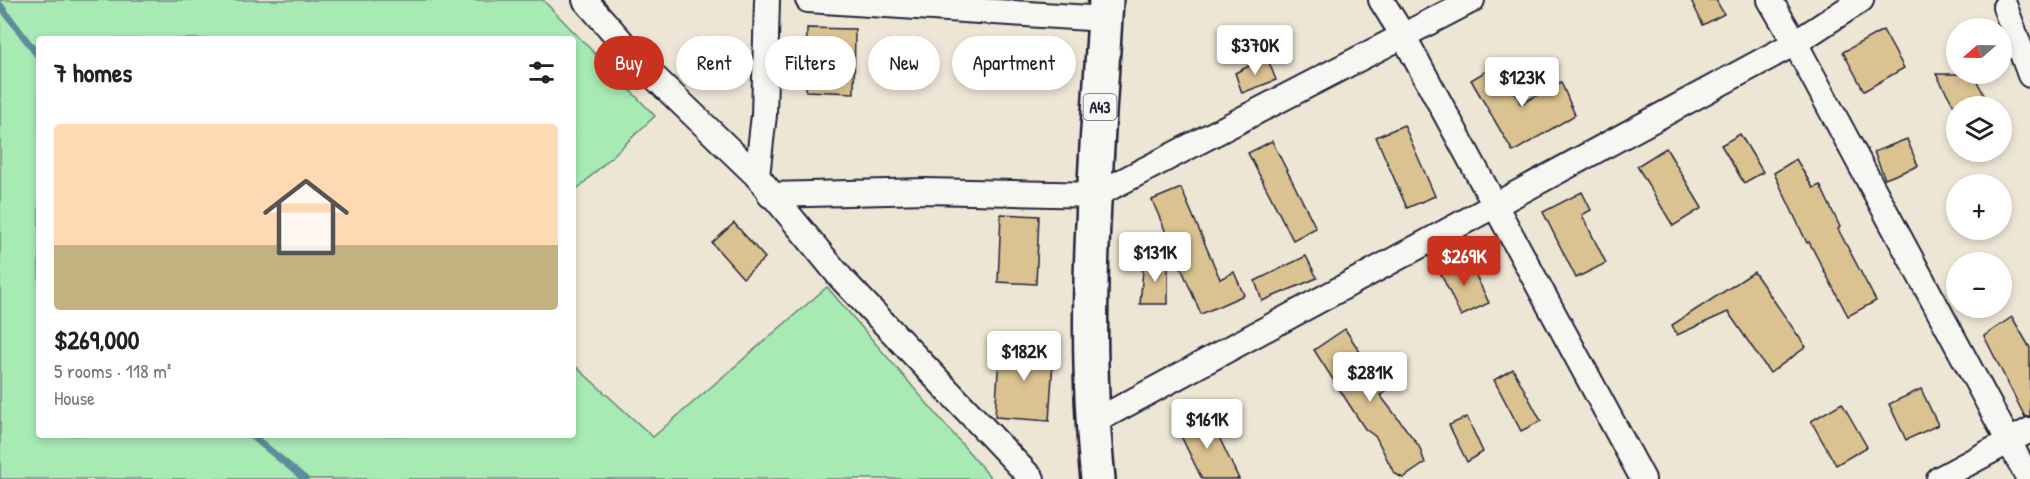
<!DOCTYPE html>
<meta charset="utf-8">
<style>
body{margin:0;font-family:"Patrick Hand",sans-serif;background:#f2f2f2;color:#222;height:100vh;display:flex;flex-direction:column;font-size:22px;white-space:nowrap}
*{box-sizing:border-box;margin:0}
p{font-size:20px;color:#767676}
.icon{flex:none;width:33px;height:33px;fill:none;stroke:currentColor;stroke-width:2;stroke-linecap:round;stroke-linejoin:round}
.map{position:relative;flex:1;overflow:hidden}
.panel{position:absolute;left:36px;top:36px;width:540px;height:402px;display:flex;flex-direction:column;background:#fff;border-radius:6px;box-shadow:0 3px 9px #0003}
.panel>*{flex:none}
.guide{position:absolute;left:594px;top:36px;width:570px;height:54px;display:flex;gap:12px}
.needle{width:39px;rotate:250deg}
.fabs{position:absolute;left:1946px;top:18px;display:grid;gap:12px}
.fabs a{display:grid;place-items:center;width:66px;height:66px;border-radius:50%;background:#fff;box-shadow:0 3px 9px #0003;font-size:30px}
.price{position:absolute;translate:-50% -51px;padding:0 14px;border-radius:6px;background:#fff;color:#222;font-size:20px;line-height:39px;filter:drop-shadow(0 2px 3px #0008)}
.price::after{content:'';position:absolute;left:50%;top:36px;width:18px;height:14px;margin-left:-9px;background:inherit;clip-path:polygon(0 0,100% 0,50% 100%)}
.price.on{background:#c8321e;color:#fff}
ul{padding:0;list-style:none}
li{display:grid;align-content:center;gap:12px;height:318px;padding:0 18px}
li span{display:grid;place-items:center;height:186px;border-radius:6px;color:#555}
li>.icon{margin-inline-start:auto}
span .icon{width:108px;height:108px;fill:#fffc;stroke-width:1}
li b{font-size:26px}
h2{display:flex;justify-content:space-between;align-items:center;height:72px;padding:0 18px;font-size:26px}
.chip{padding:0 21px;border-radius:27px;background:#fff;box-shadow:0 3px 9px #0003;font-size:21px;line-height:54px}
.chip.on{background:#c8321e;color:#fff}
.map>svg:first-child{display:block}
.green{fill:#a7eab4;stroke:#648678;stroke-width:1.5}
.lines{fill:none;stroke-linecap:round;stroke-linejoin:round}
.stream{stroke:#5d8d9c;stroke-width:7}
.building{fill:#dbc291;stroke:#22223b;stroke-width:1.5}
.minor-casing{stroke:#22223b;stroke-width:28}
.primary-casing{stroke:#22223b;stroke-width:38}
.minor{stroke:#f6f6f2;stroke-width:24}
.primary{stroke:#f6f6f2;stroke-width:33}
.labels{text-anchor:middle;stroke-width:4.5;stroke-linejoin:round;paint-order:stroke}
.shield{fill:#f6f6f2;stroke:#626272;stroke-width:1.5}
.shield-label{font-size:16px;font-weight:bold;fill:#22223b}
</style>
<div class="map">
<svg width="2030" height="479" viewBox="0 0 2030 479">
<rect width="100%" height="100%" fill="#eee6d5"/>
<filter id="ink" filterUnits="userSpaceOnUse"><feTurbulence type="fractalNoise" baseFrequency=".0167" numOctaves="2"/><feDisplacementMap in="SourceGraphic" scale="12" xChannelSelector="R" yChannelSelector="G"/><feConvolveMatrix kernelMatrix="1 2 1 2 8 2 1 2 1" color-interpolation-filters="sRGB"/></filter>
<g filter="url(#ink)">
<polygon class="green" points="0,0 543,0 655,116 573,193 573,39 39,39 39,435 573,435 573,364 653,437 827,287 992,479 0,479"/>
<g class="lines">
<g class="stream">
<polyline points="0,5 39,57"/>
<polyline points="251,435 305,479"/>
</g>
</g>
<g class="building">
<polygon points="1691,0 1716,0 1724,14 1703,25"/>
<polygon points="807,28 855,29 854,93 806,91"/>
<polygon points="1883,30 1904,68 1864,91 1843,52"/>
<polygon points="1267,57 1276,80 1242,93 1235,73"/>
<polygon points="1498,64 1521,104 1561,82 1575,115 1513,152 1471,80"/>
<polygon points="1936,74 1973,74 1990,106 1954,106"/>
<polygon points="1404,125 1435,196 1407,208 1376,137"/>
<polygon points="1740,134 1763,172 1744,183 1721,145"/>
<polygon points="1907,139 1918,166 1885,179 1874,152"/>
<polygon points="1272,141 1316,228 1293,240 1248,153"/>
<polygon points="1666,148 1702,208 1673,226 1637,166"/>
<polygon points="1796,159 1813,188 1820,185 1840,227 1838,229 1876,301 1848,316 1809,242 1807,243 1774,173"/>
<polygon points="1181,188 1220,279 1234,272 1244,295 1201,314 1152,200"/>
<polygon points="1582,192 1591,210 1582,215 1606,263 1576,278 1543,212"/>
<polygon points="1001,214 1039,216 1036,284 998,282"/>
<polygon points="734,223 765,258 743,278 712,243"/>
<polygon points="1306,256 1317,278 1262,301 1255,281"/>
<polygon points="1467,257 1489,303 1461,316 1439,270"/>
<polygon points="1144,259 1168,263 1168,304 1140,304"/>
<polygon points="1754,272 1806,347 1770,373 1728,312 1677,335 1672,325"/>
<polygon points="2012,317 2030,348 2030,416 2025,417 1984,336"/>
<polygon points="1345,329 1386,392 1380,395 1419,446 1425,463 1403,478 1394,473 1376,437 1365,429 1314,350"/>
<polygon points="1000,342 1054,346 1049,421 995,417"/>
<polygon points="1513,369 1541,421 1521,431 1494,380"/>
<polygon points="1921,389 1938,425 1906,440 1889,404"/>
<polygon points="1842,403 1867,447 1836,465 1811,421"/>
<polygon points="1207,412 1239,479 1202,479 1178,430"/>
<polygon points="1467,417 1483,452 1467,462 1449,425"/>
</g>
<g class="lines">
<g class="minor-casing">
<g id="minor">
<polyline points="585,0 646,69 757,176"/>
<polyline points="767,0 764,115 757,176 841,278 1032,479"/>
<polyline points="808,0 1105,19"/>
<polyline points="1381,0 1404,37 1643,479"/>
<polyline points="1770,0 1795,43 2029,479"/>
<polyline points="2005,7 2030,75"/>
<polyline points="770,195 926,191 1096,195 1472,0"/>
<polyline points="1092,423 1795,43 1861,0"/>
<polyline points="1939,479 2030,430"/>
</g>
</g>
<g class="primary-casing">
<path id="primary" d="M 1098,479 C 1081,320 1097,159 1106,0"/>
</g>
<use href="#minor" class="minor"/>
<use href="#primary" class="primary"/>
</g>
</g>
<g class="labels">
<rect class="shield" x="1083.5" y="94" width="33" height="26" rx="4.5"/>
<g class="shield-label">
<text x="1100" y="113">A43</text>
</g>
</g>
</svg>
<div class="fabs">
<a><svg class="needle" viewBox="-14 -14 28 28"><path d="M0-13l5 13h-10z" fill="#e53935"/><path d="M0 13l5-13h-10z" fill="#767676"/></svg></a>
<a><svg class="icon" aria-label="layers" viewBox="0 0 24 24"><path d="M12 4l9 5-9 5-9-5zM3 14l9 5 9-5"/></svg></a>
<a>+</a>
<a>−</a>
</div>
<b class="price" style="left:1255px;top:76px">$370K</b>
<b class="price" style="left:1522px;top:108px">$123K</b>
<b class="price" style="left:1155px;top:283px">$131K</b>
<b class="price on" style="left:1464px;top:287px">$269K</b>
<b class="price" style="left:1024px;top:382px">$182K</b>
<b class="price" style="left:1370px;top:403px">$281K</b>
<b class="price" style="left:1207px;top:450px">$161K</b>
<div class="guide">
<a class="chip on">Buy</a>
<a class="chip">Rent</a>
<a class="chip">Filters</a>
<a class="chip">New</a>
<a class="chip">Apartment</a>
</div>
<section class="panel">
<h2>7 homes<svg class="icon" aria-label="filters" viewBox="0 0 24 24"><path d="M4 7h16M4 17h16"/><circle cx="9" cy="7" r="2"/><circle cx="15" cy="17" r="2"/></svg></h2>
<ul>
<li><span style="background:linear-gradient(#ffd9b3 65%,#c2b280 0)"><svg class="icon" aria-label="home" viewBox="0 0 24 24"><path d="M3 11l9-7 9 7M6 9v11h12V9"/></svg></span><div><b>$269,000</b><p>5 rooms · 118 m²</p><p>House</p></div></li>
</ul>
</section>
</div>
